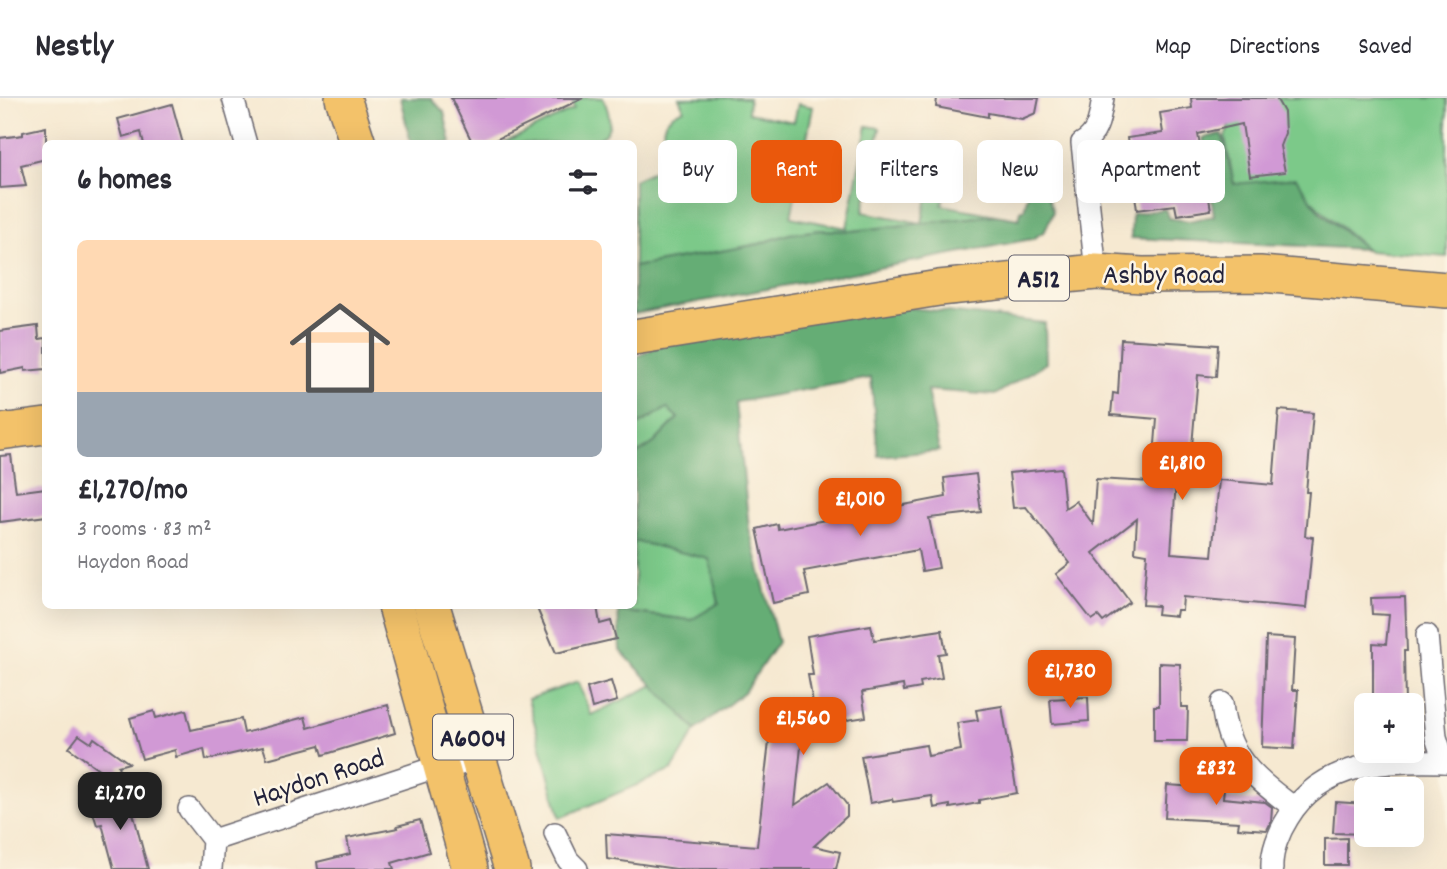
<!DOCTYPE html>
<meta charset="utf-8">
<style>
body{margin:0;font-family:Dekko,sans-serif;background:#f7f7f7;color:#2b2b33;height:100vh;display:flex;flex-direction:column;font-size:26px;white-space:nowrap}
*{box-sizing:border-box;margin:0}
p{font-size:23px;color:#7c7c81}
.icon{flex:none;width:38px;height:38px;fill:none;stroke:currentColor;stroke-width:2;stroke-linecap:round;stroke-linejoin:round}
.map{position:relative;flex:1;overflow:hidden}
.sheet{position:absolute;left:42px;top:42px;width:595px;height:469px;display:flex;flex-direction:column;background:#fff;border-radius:10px;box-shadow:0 7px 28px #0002}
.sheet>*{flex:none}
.hud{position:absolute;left:658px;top:42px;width:665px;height:63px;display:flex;gap:14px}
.controls{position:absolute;left:1354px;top:595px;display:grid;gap:14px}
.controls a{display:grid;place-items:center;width:70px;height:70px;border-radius:10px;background:#fff;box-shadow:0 7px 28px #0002;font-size:35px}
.price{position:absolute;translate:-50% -60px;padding:0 16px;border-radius:14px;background:#ea580c;color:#fff;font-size:23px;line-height:46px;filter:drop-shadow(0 2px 4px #0008)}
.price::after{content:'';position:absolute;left:50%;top:42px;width:21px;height:16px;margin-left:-10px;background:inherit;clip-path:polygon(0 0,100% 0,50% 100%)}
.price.active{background:#222;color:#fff}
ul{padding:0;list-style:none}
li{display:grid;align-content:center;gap:14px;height:371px;padding:0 35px}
li span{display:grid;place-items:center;height:217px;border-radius:10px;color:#555}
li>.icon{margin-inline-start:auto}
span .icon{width:126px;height:126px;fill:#fffc;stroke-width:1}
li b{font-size:30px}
h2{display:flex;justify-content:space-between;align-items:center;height:84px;padding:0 35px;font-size:30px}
.pill{padding:0 24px;border-radius:10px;background:#fff;box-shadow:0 7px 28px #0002;font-size:24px;line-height:63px}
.pill.active{background:#ea580c;color:#fff}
header{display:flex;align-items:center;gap:42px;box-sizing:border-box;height:98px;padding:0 35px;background:#fff;border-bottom:2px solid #e1e1e2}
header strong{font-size:33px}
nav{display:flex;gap:38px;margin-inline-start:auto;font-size:24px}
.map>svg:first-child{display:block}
.green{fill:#7cc989;stroke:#4f7662;stroke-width:2}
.forest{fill:#65ad75;stroke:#446858;stroke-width:2}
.building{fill:#d199d5}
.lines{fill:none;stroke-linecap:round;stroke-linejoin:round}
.street-casing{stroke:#6c6870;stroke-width:24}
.primary-casing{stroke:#6c6870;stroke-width:38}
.street{stroke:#fff;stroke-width:21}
.primary{stroke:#f3c26a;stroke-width:35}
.labels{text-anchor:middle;stroke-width:5;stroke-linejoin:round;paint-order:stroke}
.shield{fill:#fcf5e5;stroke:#63616e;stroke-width:2}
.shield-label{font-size:26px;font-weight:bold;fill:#22223b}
.street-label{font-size:28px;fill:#22223b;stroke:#fcf5e5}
</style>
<header>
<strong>Nestly</strong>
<nav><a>Map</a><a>Directions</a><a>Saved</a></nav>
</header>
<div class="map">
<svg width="1447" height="771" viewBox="0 0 1447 771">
<rect width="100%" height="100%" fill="#fcf5e5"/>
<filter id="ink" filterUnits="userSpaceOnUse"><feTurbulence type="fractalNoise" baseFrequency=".0143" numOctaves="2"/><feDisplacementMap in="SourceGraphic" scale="14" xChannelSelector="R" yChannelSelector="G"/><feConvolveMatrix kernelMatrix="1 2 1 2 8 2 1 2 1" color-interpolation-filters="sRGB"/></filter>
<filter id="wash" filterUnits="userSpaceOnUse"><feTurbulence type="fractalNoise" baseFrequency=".00686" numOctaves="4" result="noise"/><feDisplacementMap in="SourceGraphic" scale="28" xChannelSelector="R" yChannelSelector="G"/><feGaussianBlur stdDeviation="1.57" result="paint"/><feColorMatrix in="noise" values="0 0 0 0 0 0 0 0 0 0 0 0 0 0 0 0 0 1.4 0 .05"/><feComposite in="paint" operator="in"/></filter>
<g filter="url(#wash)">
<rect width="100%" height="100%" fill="#f6e9d1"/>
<g class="green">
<path d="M 570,0 L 603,0 C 625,48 587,45 552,45 C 535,45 518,45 502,46 L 574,11 Z"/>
<path d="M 679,0 L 749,0 L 748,15 L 794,24 L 798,6 L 813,9 L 791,119 L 847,130 L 867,28 L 880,30 L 863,114 L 922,125 L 934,63 L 950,66 L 942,107 L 996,117 L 852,133 L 820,132 L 789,136 L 759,146 L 634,169 L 634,82 L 675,63 C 664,39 652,24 684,11 Z"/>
<polygon points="1230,0 1447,0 1447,159 1369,153 1319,110 1295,83 1234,87 1225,39 1232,21"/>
<polygon points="668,310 678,320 654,345 634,358 634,329"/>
<polygon points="634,443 710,461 719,506 691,522 618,513 616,508 634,508"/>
<polygon points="578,584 591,617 654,587 696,632 672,672 560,720 528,601"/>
</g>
<g class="forest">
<polygon points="400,0 431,0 444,14 451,45 411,45"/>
<polygon points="1222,36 1234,86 1296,80 1320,114 1366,151 1131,140 1132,116 1165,111 1169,120 1188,123 1214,118 1203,40"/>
<polygon points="1040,73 1053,114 1045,133 1032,141 634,216 634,169 759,146 789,136 820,132 852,133 996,117 1019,121 1021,112 1024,112 1028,95"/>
<polygon points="903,209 1045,225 1046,265 995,297 927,292 939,353 878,358 871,280 736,304 749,430 778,544 744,594 696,632 620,552 618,513 691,522 719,505 709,461 634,443 634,358 654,345 678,320 667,310 634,329 634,260 675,240"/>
</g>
<g id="blocks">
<g class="building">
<polygon points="451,0 583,0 487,46 473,46"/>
<polygon points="937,0 1039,0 1036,15 1022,21 988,15 988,19 936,9"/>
<polygon points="1191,0 1276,0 1284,14 1285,35 1280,48 1285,74 1250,78 1242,26 1198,36 1211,112 1177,117 1175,107 1137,112 1127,40 1163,35 1160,15 1192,10"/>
<polygon points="172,6 183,46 144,46 141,34 123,39 118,21"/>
<polygon points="46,29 46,61 21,67 26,88 0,90 0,40 23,37 23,34"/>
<polygon points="38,228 39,241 46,240 46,271 25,273 25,270 0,275 0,233"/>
<polygon points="1121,241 1218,247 1216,279 1198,277 1189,384 1176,383 1171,455 1212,458 1219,382 1273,387 1279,312 1313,315 1306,394 1309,394 1305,438 1313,439 1306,510 1183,499 1182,512 1177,512 1176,518 1157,516 1158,508 1143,507 1147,456 1135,454 1137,421 1093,455 1130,504 1103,524 1098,518 1092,522 1056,476 1070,465 1026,409 1013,410 1009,375 1061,370 1065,410 1076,403 1093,426 1096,381 1152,384 1157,321 1111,317 1113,295 1118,296"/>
<polygon points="11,357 16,394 46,390 46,418 0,424 0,358"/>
<polygon points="976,376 981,414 929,420 939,470 922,473 918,452 804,473 809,497 773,505 757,431 777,426 778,431 946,399 944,380"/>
<polygon points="1405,499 1407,553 1404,553 1405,607 1373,607 1373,545 1386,546 1389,517 1372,516 1371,500"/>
<polygon points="536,508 597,508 600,526 611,523 616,541 556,555"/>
<polygon points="871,527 874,542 942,532 946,555 938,556 942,580 920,584 921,590 904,593 903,587 862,594 866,619 803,629 795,707 829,684 847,707 847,718 814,748 840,754 836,771 676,771 607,761 606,736 757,748 773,609 815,616 808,577 813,577 807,538"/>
<polygon points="1266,539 1295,541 1292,592 1298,592 1294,651 1262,649"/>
<polygon points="1159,565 1180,566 1181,609 1188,609 1187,643 1154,643 1154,608 1159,608"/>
<polygon points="611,583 617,603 592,610 587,590"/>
<polygon points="1088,599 1089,623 1052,626 1050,601"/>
<polygon points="388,607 395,635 323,657 320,647 267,661 263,649 206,662 204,651 176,659 175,652 142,661 130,620 154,613 156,620 186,612 191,632 241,621 244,635 305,619 308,630"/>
<polygon points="1002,608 1017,695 979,702 979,705 950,710 950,707 934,710 932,698 893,704 892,701 870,705 861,658 926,647 928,658 961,652 957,625 978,622 976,612"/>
<polygon points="79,637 91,645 94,640 129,665 118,668 124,689 69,650"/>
<polygon points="1167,687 1224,691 1223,700 1265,704 1272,709 1271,724 1267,732 1238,730 1239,724 1165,720"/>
<polygon points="126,693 135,722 148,771 114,771 102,726 97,727 90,705"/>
<polygon points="1335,704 1367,706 1366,736 1333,735"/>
<polygon points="420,722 429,754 392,765 394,771 318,771 317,764 350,756 347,740 398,730 397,728"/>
<polygon points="1347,740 1347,767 1325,767 1325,741"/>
</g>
</g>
</g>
<g filter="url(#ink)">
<use href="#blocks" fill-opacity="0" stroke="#6c6870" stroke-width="2"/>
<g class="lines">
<g class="street-casing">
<g id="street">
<polyline points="233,0 246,46"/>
<path d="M 1096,174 L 1082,45 C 1099,36 1100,17 1103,0"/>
<polyline points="1427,537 1436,639 1444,664"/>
<path d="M 1222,605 C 1227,660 1253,678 1294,710"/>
<polyline points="189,711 213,742 211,771"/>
<polyline points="555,735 568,762 577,771"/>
<polyline points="213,742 424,673 442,672 479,660"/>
<path d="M 1272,771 C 1271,754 1279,734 1288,720 C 1323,662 1387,663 1447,664"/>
</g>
</g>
<g class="primary-casing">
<g id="primary">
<polyline points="343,0 358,46"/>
<polyline points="634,239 939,190 1096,174 1142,177 1260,176 1447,192"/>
<polyline points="0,334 46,328"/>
<polyline points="396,508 470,771"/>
<polyline points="432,508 512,771"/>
</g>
</g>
<use href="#street" class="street"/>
<use href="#primary" class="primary"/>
</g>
</g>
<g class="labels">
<g class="shield">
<rect x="1009" y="157.5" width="60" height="45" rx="5"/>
<rect x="433" y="616.5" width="80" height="45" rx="5"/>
</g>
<g class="shield-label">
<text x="1039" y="189">A512</text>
<text x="473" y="648">A6004</text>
</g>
<g class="street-label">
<text x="1164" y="185">Ashby Road</text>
<text transform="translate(318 678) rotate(-18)" y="10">Haydon Road</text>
</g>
</g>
</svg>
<div class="controls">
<a>+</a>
<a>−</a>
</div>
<b class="price" style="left:1182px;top:404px">£1,810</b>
<b class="price" style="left:860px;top:440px">£1,010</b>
<b class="price" style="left:1070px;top:612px">£1,730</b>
<b class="price" style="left:803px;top:659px">£1,560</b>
<b class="price" style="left:1216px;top:709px">£832</b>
<b class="price active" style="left:120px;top:734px">£1,270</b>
<div class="hud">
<a class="pill">Buy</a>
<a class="pill active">Rent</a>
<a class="pill">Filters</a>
<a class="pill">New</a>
<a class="pill">Apartment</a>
</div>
<section class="sheet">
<h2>6 homes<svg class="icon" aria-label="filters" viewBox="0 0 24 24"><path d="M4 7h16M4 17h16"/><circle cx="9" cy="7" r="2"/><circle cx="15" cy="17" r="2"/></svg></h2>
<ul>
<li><span style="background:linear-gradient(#ffd9b3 70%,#9aa5b1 0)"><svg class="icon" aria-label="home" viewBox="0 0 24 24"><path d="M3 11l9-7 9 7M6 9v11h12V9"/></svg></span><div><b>£1,270/mo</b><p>3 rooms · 83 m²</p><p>Haydon Road</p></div></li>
</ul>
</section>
</div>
